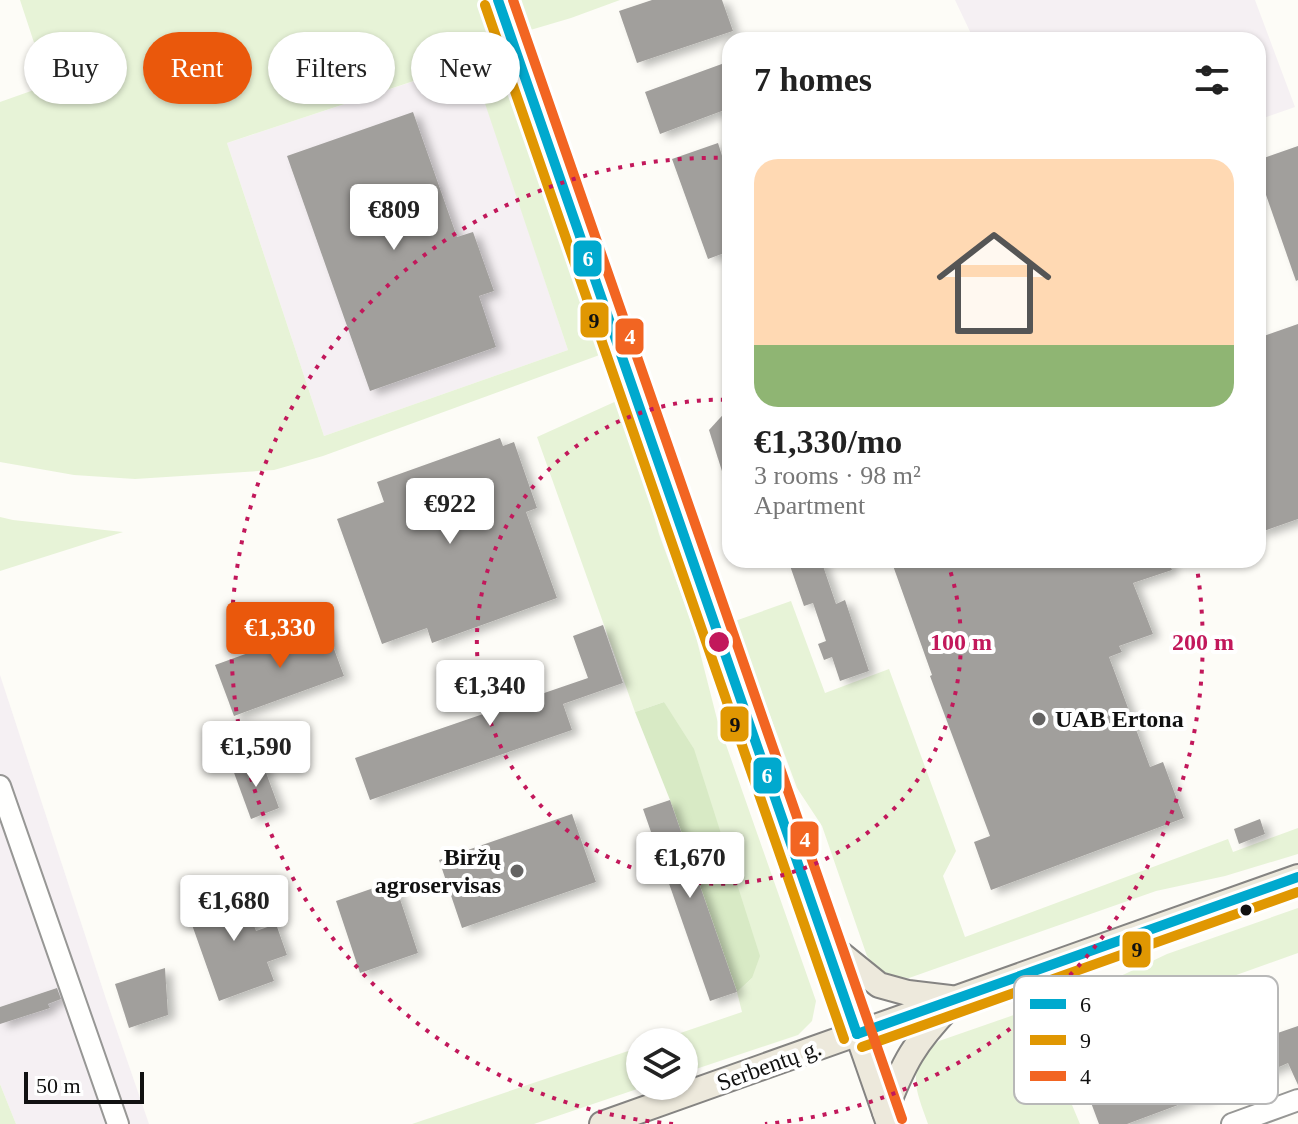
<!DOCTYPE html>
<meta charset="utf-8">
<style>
body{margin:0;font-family:Georgia,serif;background:#f2f2f2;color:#222;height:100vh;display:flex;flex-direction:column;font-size:30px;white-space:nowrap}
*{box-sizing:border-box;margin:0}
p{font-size:26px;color:#767676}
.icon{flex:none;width:44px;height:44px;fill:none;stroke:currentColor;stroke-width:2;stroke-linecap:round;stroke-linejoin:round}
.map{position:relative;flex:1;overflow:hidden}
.panel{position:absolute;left:722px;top:32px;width:544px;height:536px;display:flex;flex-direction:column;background:#fff;border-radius:24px;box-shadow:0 2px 6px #0004}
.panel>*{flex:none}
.top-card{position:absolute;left:24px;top:32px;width:578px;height:72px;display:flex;gap:16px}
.fabs{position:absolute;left:626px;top:1028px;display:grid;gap:16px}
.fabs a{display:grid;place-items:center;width:72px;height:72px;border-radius:50%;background:#fff;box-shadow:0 2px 6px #0004;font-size:40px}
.scale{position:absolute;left:24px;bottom:20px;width:120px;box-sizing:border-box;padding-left:8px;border:4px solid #111;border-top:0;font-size:22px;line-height:28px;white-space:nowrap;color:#111;-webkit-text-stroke:6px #fff;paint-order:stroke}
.price{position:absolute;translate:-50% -68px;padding:0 18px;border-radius:8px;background:#fff;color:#222;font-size:26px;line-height:52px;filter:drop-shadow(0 2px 4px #0008)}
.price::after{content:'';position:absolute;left:50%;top:48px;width:24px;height:18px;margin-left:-12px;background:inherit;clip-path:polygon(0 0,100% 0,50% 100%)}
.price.selected{background:#ea580c;color:#fff}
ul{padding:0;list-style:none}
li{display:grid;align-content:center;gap:16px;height:424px;padding:0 32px}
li+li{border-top:2px solid #e0e0e0}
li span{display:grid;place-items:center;height:248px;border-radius:24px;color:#555}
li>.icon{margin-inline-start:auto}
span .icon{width:144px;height:144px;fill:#fffc;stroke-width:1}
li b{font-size:34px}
h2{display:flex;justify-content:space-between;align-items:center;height:96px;padding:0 32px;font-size:34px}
.chip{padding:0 28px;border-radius:36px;background:#fff;box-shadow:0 2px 6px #0004;font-size:28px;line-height:72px}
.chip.selected{background:#ea580c;color:#fff}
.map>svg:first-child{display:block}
.industrial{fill:#f5f0f3}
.green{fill:#e7f3d7;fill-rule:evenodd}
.forest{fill:#d8eac5}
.building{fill:#a19f9c;filter:url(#shadow)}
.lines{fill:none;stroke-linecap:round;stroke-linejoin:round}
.minor-casing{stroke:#979795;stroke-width:24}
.major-casing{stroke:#858482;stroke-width:28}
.minor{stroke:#fffffe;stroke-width:20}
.major{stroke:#ede9dc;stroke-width:24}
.bus-1-casing{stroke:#fff;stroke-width:16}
.bus-2-casing{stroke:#fff;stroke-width:16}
.bus-3-casing{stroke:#fff;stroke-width:16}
.bus-1{stroke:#00a9ce;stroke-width:10}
.bus-2{stroke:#e09702;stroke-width:10}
.bus-3{stroke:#f26522;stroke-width:10}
.ring{fill:none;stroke:#c2185b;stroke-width:4;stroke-dasharray:4 8}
.poi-dot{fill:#646362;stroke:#fff;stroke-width:3}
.bus-dot{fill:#111;stroke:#fff;stroke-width:3}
.labels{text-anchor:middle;stroke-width:8;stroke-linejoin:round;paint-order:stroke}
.poi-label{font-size:24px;font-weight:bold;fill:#111;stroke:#fff;text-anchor:start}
.street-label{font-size:24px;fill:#111;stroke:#fff}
.key{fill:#fff;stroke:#b8b8b8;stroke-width:2}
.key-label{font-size:22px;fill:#111}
.centre{fill:#c2185b;stroke:#fff;stroke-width:4}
.ring-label{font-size:24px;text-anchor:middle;font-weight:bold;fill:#c2185b;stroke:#fff;stroke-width:8;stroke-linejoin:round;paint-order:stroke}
.line-badge{stroke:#fff;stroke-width:3}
.badge-label{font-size:22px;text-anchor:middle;font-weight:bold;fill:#fff}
.pale-badge-label{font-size:22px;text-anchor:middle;font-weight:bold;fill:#111}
</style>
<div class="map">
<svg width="1298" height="1124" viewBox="0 0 1298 1124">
<defs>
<filter id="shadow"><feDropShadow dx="7" dy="4" stdDeviation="4" flood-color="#0004"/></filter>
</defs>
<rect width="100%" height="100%" fill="#fdfcf7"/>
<g class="industrial">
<polygon points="955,0 1255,0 1295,107 1258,120 1258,40 974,40"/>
<polygon points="472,62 568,350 324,436 227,143"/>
<polygon points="0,675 106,999 149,1124 16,1124 0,1084"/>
</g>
<g class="green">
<path d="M 20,0 L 482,0 L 605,353 L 323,456 L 274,470 L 135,479 L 74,475 L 0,462 L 0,102 L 48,85 ZM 471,62 L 568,350 L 324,436 L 227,143 Z"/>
<polygon points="517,0 620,0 571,18 527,31"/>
<polygon points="621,399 659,534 694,629 717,719 816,1001 812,1021 798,1035 684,1073 684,1042 654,1042 742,1012 737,992 752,978 664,702 635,712 537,437"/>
<polygon points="0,517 13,520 123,532 0,571"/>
<path d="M 791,601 L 825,693 L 889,669 L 956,851 L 943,876 L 965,937 L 1228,839 L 1233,852 L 1298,828 L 1298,854 L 1225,876 L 1156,891 L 909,978 C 889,977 880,972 867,956 L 822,826 L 797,788 L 735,621 Z"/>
<path d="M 1298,908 L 1298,953 L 1046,1043 L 1080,1124 L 928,1124 C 915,1087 905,1069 939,1041 L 1106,983 L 1167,954 Z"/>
<polygon points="640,1047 640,1086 646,1086 534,1124 412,1124"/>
<polygon points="0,1084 16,1124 0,1124"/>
</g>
<polygon class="forest" points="664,702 694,749 760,956 752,978 737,992 670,800 635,712"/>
<g class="building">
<polygon points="652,0 722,0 733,31 637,63 619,11"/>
<polygon points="730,61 730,108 660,134 645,92"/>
<polygon points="413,112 457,237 473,232 494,291 479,296 496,347 370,391 287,156"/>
<polygon points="718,143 723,159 730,156 730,251 708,259 672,159"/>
<polygon points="1298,146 1298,280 1296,281 1258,172 1258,160"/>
<polygon points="1298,324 1298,519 1258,533 1258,338"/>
<polygon points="730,407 730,487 727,487 709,430"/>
<polygon points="500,438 503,446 514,442 537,508 526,512 557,598 432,643 427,628 382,644 337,519 384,502 377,482"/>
<polygon points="788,560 821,560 836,604 845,600 869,671 840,681 832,657 824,660 818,644 826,641 813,603 804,606"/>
<polygon points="891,560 1168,560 1172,570 1133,583 1153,634 1119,646 1122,652 1109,657 1150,767 1163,762 1184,818 991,890 974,842 990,836 930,676 932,675"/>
<polygon points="325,625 344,676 234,716 215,665"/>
<polygon points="603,625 623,683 563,704 572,730 370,800 355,758 588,678 573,636"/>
<polygon points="261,759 279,808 251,819 233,770"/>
<polygon points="670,800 737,992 710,1001 643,809"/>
<polygon points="572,814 596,882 462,928 439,860"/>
<polygon points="1260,819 1265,834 1239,844 1234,829"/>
<polygon points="394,881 418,953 360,973 336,901"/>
<polygon points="240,886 256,931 276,924 287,955 267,962 274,981 219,1001 185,905"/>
<polygon points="165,968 168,1015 129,1028 115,984"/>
<polygon points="57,988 61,999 48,1004 50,1008 0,1024 0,1007"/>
<polygon points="1298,1026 1298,1085 1288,1063 1245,1082 1244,1079 1213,1090 1214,1094 1198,1101 1197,1098 1127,1124 1099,1124 1090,1100 1115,1090 1112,1081 1121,1078 1117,1066 1133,1060 1141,1080"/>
</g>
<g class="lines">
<g class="minor-casing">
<g id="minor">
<polyline points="0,786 118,1124"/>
<polyline points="1232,1124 1298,1100"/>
</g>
</g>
<g class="major-casing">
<g id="major">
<polyline points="498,0 889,1124"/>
<polyline points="827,943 879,985 908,993 950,998"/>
<path d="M 885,1112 C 903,1063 915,1042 952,1004"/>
<polyline points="602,1124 1298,877"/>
</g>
</g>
<use href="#minor" class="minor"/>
<use href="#major" class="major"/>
<g class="bus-1-casing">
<g id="bus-1">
<polyline points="498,0 857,1034"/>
<polyline points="857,1034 1298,877"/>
</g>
</g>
<g class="bus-2-casing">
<g id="bus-2">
<polyline points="485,5 844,1039"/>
<polyline points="862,1047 1298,892"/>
</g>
</g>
<g class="bus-3-casing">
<polyline id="bus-3" points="513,0 902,1119"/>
</g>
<use href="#bus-1" class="bus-1"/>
<use href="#bus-2" class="bus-2"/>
<use href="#bus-3" class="bus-3"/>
</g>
<g class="ring">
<path d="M947 561A242 242 0 1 1 730 400"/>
<path d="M673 1124A484 484 0 0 1 727 158M1196 562A484 484 0 0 1 765 1124"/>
</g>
<g class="poi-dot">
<circle cx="1039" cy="719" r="8"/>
<circle cx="517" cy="871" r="8"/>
</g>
<circle class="bus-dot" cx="1246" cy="910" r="7"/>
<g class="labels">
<g class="poi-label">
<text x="1055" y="727">UAB Ertona</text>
<text x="501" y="865" text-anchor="end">Biržų<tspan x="501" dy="28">agroservisas</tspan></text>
</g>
<g class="street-label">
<text transform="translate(769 1065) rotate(-20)" y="8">Serbentų g.</text>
</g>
</g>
<rect x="1014" y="976" width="264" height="128" rx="12" class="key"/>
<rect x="1030" y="999" width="36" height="10" fill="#00a9ce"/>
<rect x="1030" y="1035" width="36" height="10" fill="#e09702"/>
<rect x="1030" y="1071" width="36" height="10" fill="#f26522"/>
<g class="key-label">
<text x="1080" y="1012">6</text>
<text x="1080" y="1048">9</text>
<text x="1080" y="1084">4</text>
</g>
<circle cx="719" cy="642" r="12" class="centre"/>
<g class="ring-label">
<text x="961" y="650">100 m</text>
<text x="1203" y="650">200 m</text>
</g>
<g class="line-badge">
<rect x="572" y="239" width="31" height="39" rx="8" fill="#00a9ce"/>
<rect x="579" y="301" width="31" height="38" rx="8" fill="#e09702"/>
<rect x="614" y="317" width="31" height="39" rx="8" fill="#f26522"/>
<rect x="719" y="705" width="31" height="38" rx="8" fill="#e09702"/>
<rect x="752" y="756" width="31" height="39" rx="8" fill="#00a9ce"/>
<rect x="789" y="820" width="31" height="38" rx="8" fill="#f26522"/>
<rect x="1121" y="930" width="31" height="39" rx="8" fill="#e09702"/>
</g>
<g class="badge-label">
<text x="588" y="266">6</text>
<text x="630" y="344">4</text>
<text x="767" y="783">6</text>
<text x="805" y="847">4</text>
</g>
<g class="pale-badge-label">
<text x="594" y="328">9</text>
<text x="735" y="732">9</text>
<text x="1137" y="957">9</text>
</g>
</svg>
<div class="fabs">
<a><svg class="icon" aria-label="layers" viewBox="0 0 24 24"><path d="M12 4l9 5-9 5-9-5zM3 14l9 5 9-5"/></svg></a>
</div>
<div class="scale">50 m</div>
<b class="price" style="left:394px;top:252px">€809</b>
<b class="price" style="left:450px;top:546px">€922</b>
<b class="price selected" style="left:280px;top:670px">€1,330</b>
<b class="price" style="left:490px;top:728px">€1,340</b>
<b class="price" style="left:256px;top:789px">€1,590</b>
<b class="price" style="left:690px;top:900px">€1,670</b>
<b class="price" style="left:234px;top:943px">€1,680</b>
<div class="top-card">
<a class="chip">Buy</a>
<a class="chip selected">Rent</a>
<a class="chip">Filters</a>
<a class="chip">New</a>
</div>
<section class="panel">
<h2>7 homes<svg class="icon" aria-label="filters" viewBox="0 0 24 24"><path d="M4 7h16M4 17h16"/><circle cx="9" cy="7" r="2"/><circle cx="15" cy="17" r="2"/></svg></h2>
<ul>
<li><span style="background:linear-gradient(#ffd9b3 75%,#8fb573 0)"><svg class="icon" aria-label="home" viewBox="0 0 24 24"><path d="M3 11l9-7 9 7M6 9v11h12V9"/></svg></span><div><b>€1,330/mo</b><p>3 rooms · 98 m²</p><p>Apartment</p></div></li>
</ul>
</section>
</div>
